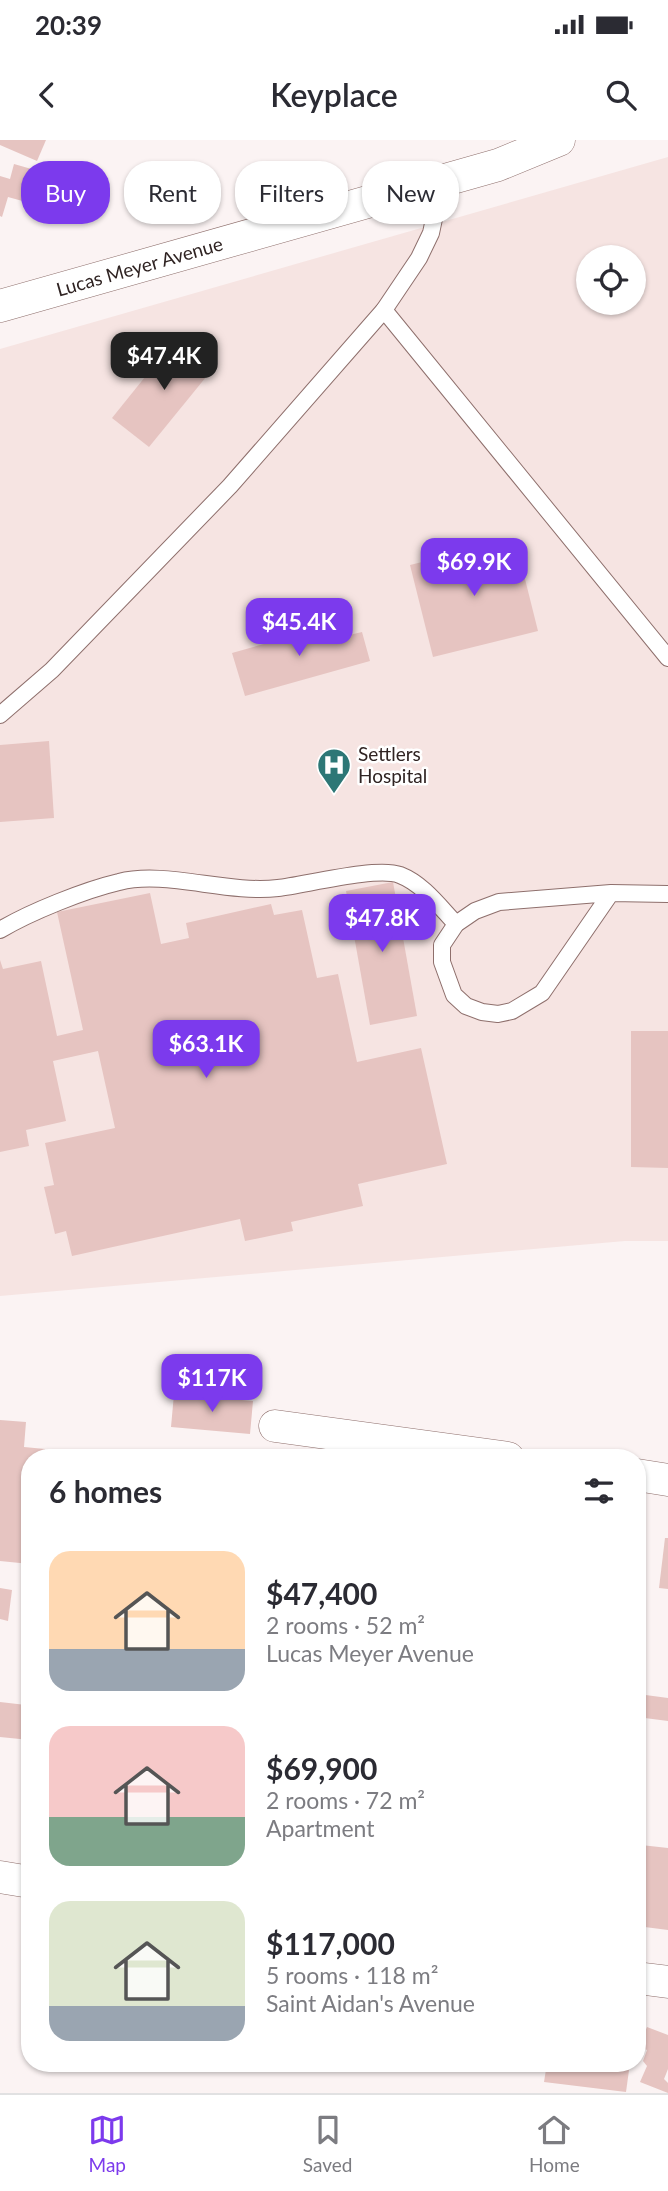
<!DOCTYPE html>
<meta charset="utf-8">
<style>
body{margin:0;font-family:Lato,sans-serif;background:#f2f2f3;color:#2b2b33;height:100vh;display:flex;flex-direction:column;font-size:26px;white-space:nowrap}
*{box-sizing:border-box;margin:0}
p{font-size:23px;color:#7c7c81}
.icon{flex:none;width:38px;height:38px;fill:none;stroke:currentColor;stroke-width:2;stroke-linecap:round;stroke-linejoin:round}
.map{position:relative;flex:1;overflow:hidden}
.sheet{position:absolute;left:21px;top:1309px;width:625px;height:623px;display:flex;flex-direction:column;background:#fff;border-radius:28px;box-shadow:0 2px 5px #0004}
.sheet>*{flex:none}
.banner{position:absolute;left:21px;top:21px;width:626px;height:63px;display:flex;gap:14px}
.fabs{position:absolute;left:576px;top:105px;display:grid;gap:14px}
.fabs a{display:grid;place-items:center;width:70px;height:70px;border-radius:50%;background:#fff;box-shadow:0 2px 5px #0004;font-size:35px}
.price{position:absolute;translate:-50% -60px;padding:0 16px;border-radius:14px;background:#7c3aed;color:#fff;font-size:23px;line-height:46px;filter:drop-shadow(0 2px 4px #0008)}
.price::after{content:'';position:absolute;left:50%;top:42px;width:21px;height:16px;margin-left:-10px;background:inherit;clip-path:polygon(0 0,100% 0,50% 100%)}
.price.selected{background:#222;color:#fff}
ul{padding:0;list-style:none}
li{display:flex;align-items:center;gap:21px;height:175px;padding:0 28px}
li span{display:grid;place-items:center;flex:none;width:196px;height:140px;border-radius:21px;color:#555}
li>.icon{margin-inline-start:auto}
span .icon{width:84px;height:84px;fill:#fffc;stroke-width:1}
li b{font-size:30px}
h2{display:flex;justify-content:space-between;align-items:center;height:84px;padding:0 28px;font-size:30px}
.pill{padding:0 24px;border-radius:28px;background:#fff;box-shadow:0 2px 5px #0004;font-size:24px;line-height:63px}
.pill.selected{background:#7c3aed;color:#fff}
.status{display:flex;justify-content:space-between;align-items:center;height:49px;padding:0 35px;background:#fff;direction:ltr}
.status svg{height:19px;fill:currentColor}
header{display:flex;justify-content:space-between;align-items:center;height:91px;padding:0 28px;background:#fff;font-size:32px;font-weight:600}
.tabs{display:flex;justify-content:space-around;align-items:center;height:98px;border-top:2px solid #e1e1e2;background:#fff;font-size:19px;color:#7c7c81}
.tabs a{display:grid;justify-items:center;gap:4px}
.tabs .selected{color:#7c3aed}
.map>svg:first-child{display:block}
.built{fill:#f6e4e2;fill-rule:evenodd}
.building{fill:#e6c4c1}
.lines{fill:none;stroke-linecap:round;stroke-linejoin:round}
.service-casing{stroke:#8e6f6c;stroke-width:18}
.minor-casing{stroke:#8e6f6c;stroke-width:33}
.service{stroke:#fff;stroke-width:16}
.minor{stroke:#fff;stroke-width:32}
.labels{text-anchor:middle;stroke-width:5;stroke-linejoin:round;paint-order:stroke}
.street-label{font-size:19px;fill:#2f2322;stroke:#fff}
.poi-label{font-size:19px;fill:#2f2322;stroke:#fff;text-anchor:start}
</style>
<div class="status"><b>20:39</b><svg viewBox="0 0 49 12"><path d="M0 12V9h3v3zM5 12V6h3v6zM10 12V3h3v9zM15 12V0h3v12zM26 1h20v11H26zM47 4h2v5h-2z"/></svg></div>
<header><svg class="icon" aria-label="back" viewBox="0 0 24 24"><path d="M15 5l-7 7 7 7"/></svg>Keyplace<svg class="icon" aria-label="search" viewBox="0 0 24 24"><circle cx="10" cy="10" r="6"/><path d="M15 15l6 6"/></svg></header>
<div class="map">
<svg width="668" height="1953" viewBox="0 0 668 1953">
<rect width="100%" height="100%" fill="#fbf3f3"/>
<path class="built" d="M 668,17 L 668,1101 L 625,1101 L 0,1156 L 0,209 ZM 588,117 L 634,117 L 634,163 L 588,163 Z"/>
<g class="building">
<polygon points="0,0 46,0 37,21 0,5"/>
<polygon points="14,24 35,30 26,62 8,57 2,77 0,76 0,36 10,39"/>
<polygon points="178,196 215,226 149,307 112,278"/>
<polygon points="515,399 538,491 433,517 410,425"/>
<polygon points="341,482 345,496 362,492 370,521 245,556 232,513"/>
<polygon points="49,601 54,678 0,682 0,605"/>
<polygon points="393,742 417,876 370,885 346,751"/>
<polygon points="150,753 161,804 189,798 186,783 271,764 274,775 302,770 317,838 338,834 357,922 421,908 447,1024 358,1044 363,1066 291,1082 293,1091 245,1101 240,1079 72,1116 66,1091 55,1094 44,1047 54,1045 45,1003 115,988 98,911 53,921 66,981 26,990 29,1006 0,1012 0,820 3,829 41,821 57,896 83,890 57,772"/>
<polygon points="631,891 668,891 668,1028 631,1027"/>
<polygon points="174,1254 253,1261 250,1294 171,1287"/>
<polygon points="0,1280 26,1282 24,1307 45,1309 44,1318 30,1318 30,1424 0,1421"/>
<polygon points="637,1398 644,1398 639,1436 637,1436"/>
<polygon points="665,1398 668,1398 668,1449 659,1448"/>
<polygon points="0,1448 12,1450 8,1481 0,1479"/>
<polygon points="28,1547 30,1547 30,1600 0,1597 0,1562 26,1565"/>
<polygon points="638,1554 668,1558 668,1581 637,1577"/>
<polygon points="641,1705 668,1708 668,1790 637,1786 637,1738"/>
<polygon points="24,1805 30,1806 30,1837 22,1837"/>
<polygon points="647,1887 668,1895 668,1929 664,1939 668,1943 668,1953 640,1942 647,1926 643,1921 647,1910 639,1907"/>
<polygon points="547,1923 630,1923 626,1952 544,1942"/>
</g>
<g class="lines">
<g class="service-casing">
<g id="service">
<polyline points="384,170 668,518"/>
<polyline points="0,575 52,530 230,346 384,170 419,118 431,93 435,74 436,43"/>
<polyline points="611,753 542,853 512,871 498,874 482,872 466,866 454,855 442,822 442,805 456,784 475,771 499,762 611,753 668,754"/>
<path d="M 0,790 C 30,772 85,750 119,742 C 165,730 227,754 278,748 C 305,745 377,726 400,735 C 423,744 439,766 456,784"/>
</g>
</g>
<g class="minor-casing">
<g id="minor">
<path id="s1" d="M 0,166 L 498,25 L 559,0"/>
<polyline points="275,1286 508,1318"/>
<polyline points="637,1335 668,1340"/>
<polyline points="0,1737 30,1742"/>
<polyline points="637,1838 668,1842"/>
</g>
</g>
<use href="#service" class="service"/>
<use href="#minor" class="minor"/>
</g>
<defs>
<g id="hospital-pin" transform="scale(1.75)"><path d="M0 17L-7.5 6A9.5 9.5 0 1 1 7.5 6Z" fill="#2d7776" stroke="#fff"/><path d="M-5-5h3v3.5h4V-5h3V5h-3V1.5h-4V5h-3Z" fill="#fff"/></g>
</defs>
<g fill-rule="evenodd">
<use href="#hospital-pin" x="334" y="625"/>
</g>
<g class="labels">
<g class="street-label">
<text dy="7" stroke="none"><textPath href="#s1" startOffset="145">Lucas Meyer Avenue</textPath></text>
</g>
<g class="poi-label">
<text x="358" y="621">Settlers<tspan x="358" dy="22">Hospital</tspan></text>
</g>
</g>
</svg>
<div class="fabs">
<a><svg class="icon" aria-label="locate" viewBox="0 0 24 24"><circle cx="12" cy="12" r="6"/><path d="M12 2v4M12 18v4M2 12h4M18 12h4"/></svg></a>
</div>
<b class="price selected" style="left:164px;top:252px">$47.4K</b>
<b class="price" style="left:474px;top:458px">$69.9K</b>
<b class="price" style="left:299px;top:518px">$45.4K</b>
<b class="price" style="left:382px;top:814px">$47.8K</b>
<b class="price" style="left:206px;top:940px">$63.1K</b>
<b class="price" style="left:212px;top:1274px">$117K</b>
<div class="banner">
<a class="pill selected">Buy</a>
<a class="pill">Rent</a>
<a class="pill">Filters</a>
<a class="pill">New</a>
</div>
<section class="sheet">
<h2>6 homes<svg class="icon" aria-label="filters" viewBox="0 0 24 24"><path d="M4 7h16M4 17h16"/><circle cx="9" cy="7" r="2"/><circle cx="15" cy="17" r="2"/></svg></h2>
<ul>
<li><span style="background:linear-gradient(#ffd9b3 70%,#9aa5b1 0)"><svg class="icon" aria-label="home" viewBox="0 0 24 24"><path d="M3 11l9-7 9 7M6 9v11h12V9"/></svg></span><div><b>$47,400</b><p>2 rooms · 52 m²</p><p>Lucas Meyer Avenue</p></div></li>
<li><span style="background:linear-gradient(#f6c9c9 65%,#7fa58c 0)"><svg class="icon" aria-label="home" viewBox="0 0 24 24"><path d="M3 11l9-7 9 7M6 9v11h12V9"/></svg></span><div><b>$69,900</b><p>2 rooms · 72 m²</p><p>Apartment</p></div></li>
<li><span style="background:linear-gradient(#dfe7d0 75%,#9aa5b1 0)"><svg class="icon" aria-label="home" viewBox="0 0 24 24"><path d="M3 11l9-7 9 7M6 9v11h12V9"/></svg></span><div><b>$117,000</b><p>5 rooms · 118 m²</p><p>Saint Aidan's Avenue</p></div></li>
</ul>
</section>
</div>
<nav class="tabs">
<a class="selected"><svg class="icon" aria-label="map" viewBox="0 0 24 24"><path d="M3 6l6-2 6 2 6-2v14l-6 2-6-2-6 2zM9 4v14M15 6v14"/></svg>Map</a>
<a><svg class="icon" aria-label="saved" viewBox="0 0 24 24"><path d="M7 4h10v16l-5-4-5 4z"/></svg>Saved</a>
<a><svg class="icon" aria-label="home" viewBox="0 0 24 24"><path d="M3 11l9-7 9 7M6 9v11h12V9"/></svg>Home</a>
</nav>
